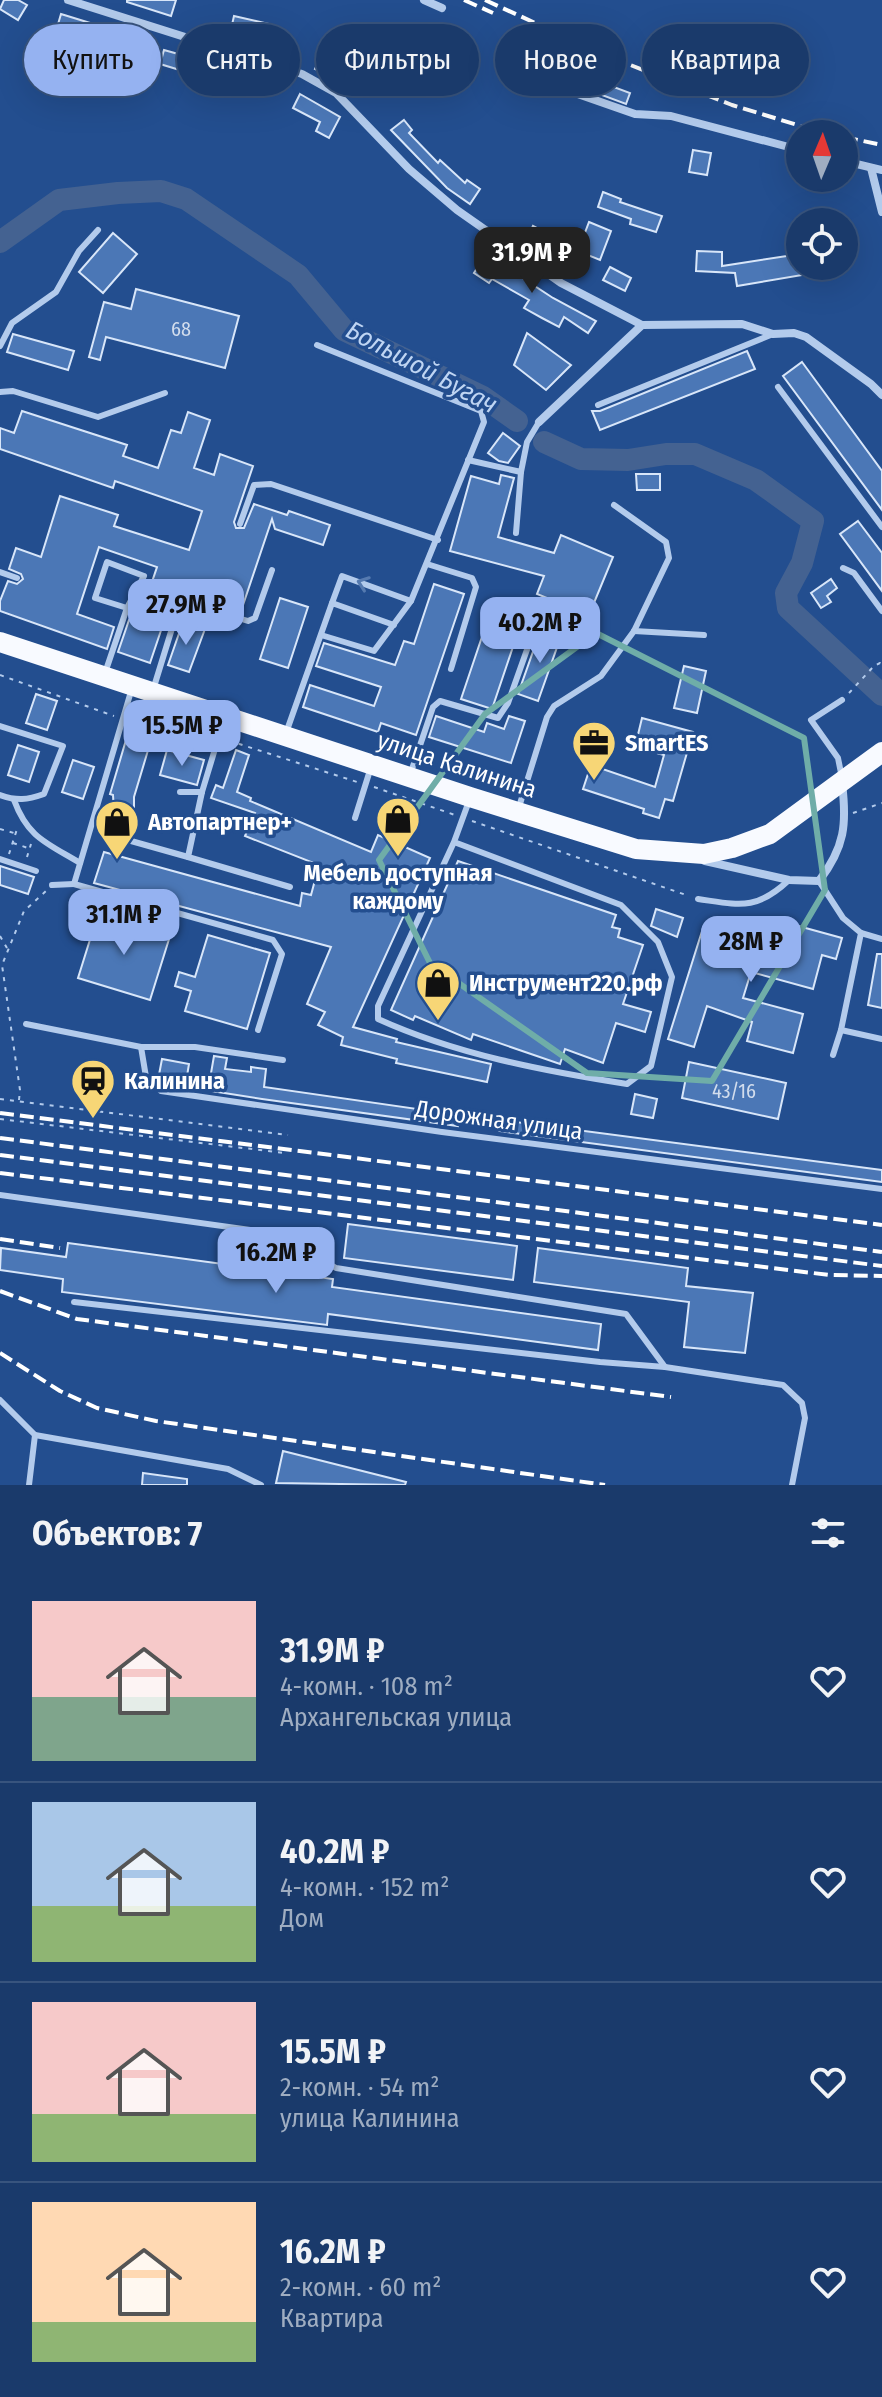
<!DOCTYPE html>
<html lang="ru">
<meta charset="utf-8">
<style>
body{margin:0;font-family:"Fira Sans Condensed",sans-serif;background:#234171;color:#f1f3f6;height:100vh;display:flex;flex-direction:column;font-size:30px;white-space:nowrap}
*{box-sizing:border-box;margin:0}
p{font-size:26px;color:#9fadc1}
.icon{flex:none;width:44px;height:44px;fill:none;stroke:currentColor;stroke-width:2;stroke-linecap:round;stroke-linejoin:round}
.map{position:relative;height:1485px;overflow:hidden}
.drawer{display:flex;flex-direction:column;background:#1a3a6b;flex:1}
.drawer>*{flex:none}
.top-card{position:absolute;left:24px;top:24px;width:834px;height:72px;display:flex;gap:16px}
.needle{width:52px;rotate:2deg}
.controls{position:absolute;left:786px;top:120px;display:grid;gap:16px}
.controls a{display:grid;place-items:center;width:72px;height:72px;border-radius:50%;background:#1a3a6b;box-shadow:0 8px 32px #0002,0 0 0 2px #38547e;font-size:40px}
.price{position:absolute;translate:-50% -68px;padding:0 18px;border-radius:16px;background:#95b2f1;color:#111;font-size:26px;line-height:52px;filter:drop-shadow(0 2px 4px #0008)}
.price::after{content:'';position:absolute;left:50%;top:48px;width:24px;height:18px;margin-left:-12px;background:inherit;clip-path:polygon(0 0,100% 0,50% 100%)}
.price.selected{background:#222;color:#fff}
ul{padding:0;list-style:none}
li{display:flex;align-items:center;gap:24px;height:200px;padding:0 32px}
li+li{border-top:2px solid #38547e}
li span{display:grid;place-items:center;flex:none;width:224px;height:160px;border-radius:0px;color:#555}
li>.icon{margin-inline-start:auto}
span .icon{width:96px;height:96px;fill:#fffc;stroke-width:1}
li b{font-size:34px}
h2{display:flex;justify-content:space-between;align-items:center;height:96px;padding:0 32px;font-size:34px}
.chip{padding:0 28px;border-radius:36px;background:#1a3a6b;box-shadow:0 8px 32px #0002,0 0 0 2px #38547e;font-size:28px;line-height:72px}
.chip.selected{background:#95b2f1;color:#111}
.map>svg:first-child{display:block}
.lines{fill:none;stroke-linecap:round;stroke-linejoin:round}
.river{stroke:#446291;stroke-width:22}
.building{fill:#4b77b6;stroke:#d8e6f9;stroke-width:2}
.path{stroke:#b3cbec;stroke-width:2;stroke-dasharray:4 6;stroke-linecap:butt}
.service{stroke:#b3cbec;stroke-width:6}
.minor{stroke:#b3cbec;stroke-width:8}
.primary{stroke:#f8faff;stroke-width:20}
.rail{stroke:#fff;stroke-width:4;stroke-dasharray:14 6;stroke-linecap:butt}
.oneway{stroke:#557ab0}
.marked{fill:none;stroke:#6fada8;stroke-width:6;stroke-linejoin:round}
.labels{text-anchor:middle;stroke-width:7;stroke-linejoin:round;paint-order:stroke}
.number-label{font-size:20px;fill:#d2dded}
.poi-label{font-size:24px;font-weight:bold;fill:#fff;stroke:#234e8f;text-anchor:start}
.street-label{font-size:24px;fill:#fff;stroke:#234e8f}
.water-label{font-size:26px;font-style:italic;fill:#bfd5f3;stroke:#234e8f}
</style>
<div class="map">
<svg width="882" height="1485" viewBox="0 0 882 1485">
<rect width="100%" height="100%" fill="#234e8f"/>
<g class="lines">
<g class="river">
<polyline points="0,242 59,200 118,193 161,191 186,199 298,275 344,330 483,397 517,421"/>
<polyline points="544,442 581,459 628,460 666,454 695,454 756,480 813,521 802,563 786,593 788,608 882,695"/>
</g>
</g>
<g class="building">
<polygon points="4,0 18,0 27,5 18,20 0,9"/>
<polygon points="127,0 176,0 171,16 127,2"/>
<polygon points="61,14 103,27 97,44 56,31"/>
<polygon points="234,16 269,24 263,49 229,38"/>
<polygon points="164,50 221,66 216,81 160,64"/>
<polygon points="321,56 344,65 358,75 348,89 335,78 315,69"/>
<polygon points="238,70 256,74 252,91 234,86"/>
<polygon points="587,77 630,93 626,104 583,88"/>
<polygon points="300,94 340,117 329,138 316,131 320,122 293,108"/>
<polygon points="404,120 412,130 409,133 438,163 440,160 465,183 467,180 480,189 470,204 447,188 391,130"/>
<polygon points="693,150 711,153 707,175 689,172"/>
<polygon points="603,192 621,199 620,202 662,216 656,232 630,224 631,219 598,207"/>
<polygon points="589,222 611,231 600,260 578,251"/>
<polygon points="533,226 548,234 547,237 576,250 569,264 526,241"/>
<polygon points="113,233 137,254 103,293 79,272"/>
<polygon points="697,251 722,252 722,266 800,254 800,266 825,266 826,271 737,286 735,273 696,271"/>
<polygon points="486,254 553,298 596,321 588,333 564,317 559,327 542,318 524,308 529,300 492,279 489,283 474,273"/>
<polygon points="610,267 631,278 625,291 603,280"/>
<polygon points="136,289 239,316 225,368 106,337 100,360 89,357 104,302 131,309"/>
<polygon points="527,333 571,365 546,390 514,365"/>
<polygon points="13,334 74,351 68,370 7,352"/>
<polygon points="747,351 755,369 600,430 592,411 600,411"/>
<polygon points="802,362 882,471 882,510 783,376"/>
<polygon points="22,411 127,445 123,456 158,468 171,430 181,433 188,412 210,420 194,468 214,475 220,454 253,466 234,522 236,528 244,528 254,504 287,515 289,511 330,525 323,545 275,529 272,519 242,608 176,586 150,663 118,652 129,620 138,623 157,567 99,547 77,614 114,627 107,649 0,611 0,601 8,581 17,584 23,579 21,574 9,569 16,548 41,557 60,496 118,515 114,526 189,550 202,511 115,481 113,488 0,449 0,428 14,433"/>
<polygon points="503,433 520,446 508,463 499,461 488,453"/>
<polygon points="636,474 660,474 660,490 637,490"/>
<polygon points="501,475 514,478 498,537 554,553 561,535 613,557 589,615 537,594 544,576 450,551 471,476 499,484"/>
<polygon points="858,521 882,553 882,591 840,534"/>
<polygon points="831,579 837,588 827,596 831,602 821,608 811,593"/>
<polygon points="434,584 464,594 416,735 381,723 378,732 303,707 310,685 374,706 381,687 316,666 324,643 395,665 404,641 414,644"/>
<polygon points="280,598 308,607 288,668 260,659"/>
<polygon points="488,619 519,629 492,709 461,699"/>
<polygon points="183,622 205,629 189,672 168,665"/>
<polygon points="541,629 561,636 538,701 518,694"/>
<polygon points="684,666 706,671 697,713 674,708"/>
<polygon points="36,694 57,701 47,730 26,723"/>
<polygon points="436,716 484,732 487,723 504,729 509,716 525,721 511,763 429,737"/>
<polygon points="642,718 693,732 673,801 665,799 659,818 643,813 644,809 583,789 591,765 655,787 664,755 635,747"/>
<polygon points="126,740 149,747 134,797 134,825 115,828 113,795 110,794"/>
<polygon points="18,745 39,752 29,782 8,775"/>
<polygon points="167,750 204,760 197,785 160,775"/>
<polygon points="236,750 249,755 237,792 251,798 250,801 371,852 378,835 430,858 353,1027 397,1039 396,1042 491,1064 487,1082 396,1063 397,1059 341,1045 343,1037 318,1025 325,1012 307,1004 331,947 94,883 104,852 300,906 302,893 311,895 319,865 245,836 255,813 211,798 216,785 223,788"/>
<polygon points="73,760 94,767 83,799 62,792"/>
<polygon points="458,861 616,915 612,927 620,929 618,937 643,945 623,1004 651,1012 645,1032 616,1023 603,1063 565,1049 560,1064 473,1034 471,1040 415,1016 413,1020 391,1010"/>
<polygon points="0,866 34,877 28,894 0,885"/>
<polygon points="656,909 683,918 677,937 651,926"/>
<polygon points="98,914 170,936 150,1000 78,978"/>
<polygon points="780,921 842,938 836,959 822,955 813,989 751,972 743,998 803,1014 793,1053 747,1041 752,1022 707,1006 694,1047 668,1039 703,928 729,937 727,944 769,958"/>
<polygon points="208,935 270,953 247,1029 185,1011 191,991 175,986 179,972 195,977"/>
<polygon points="877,954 882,954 882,1008 868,1005"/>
<polygon points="214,1056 227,1058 225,1069 251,1072 251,1067 266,1069 264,1087 459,1115 458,1126 262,1099 161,1083 158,1080 162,1059 189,1064 187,1076 210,1079"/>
<polygon points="689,1062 786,1083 778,1119 682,1098"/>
<polygon points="635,1094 657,1099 653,1118 631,1114"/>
<polygon points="500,1120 882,1170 882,1182 499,1131"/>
<polygon points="348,1224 517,1246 513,1280 344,1258"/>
<polygon points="68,1243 333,1279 332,1287 601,1324 598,1350 328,1314 327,1325 62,1292 63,1279 0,1270 1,1248 66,1257"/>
<polygon points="538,1248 688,1268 686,1286 753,1293 745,1353 684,1347 689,1302 534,1282"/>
<polygon points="283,1451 406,1482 405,1485 276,1483"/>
<polygon points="143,1473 187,1479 187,1485 142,1485"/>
</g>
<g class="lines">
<g class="path">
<polyline points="0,675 114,716"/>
<polyline points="849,693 874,666 880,663 882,664"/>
<polyline points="134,710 357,782"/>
<polyline points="374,787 455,815"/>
<polyline points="853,813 882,803"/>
<polyline points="472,821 689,896"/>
<polyline points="0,829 14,833"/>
<polyline points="13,843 28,848"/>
<polyline points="9,854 18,826"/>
<polyline points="27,857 31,844"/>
<polyline points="0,936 7,948"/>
<polyline points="0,1099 288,1135"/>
<polyline points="19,1100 20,1090 2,965 24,911 47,890"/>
<polyline points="0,1119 285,1153"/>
</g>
<g class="service">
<polyline points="317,345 481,411 484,422 411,601 374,651 321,635"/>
<polyline points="0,346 12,323 56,292 79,251 98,230"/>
<polyline points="778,387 882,527"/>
<polyline points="0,392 13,391 98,417 165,393"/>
<polyline points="598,405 773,334"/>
<polyline points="468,460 521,472 527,442 539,422"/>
<polyline points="240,524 254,485 271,484 438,540"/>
<polyline points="516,533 521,472"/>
<polyline points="427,564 472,578 476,587 451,669"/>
<polyline points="843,568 854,573 882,611"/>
<polyline points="0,572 17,578"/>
<polyline points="332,603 342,576 411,601"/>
<polyline points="634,631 704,635"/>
<polyline points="105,673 127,608 144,576 107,562 95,598 127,608"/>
<polyline points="132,688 74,884 273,940 282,954 258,1030"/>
<polyline points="153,690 178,609 189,603 248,621 255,618 272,570"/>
<path d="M 0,726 L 63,746 L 44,794 C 27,800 17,801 0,795"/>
<polyline points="286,733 332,603 394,625"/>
<polyline points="215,749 202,792 188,857 290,887"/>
<polyline points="411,772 433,707 440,701 498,718 508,703 529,644"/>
<polyline points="842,778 838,758 811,720 842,700"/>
<polyline points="180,792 202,792"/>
<path d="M 14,800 C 28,838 47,843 80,863"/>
<polyline points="519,807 547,717 554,706 601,676 634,631 669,558 666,542 614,505"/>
<polyline points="355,818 371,767"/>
<polyline points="124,839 188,857"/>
<path d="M 454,842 L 621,905 L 658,942 L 672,977 L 651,1066 L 627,1084 C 543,1071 455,1054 378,1019 L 378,1006 L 454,842 L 469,801"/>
<polyline points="0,859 36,871"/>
<polyline points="819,881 843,918 861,933 841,1030 882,1039"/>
<polyline points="52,885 74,884"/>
<path d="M 698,899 C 740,905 756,911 789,880"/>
<polyline points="861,933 882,939"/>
<polyline points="26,1024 141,1047 195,1047 283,1060"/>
<polyline points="141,1047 146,1077 161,1091 442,1132 882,1189"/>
<polyline points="833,1055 841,1030"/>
<polyline points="0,1195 279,1234 336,1268 626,1314 665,1367 783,1385 802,1403 805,1418 792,1485"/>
<polyline points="74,1302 600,1362 665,1367"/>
<polyline points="0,1400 35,1435 29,1485"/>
<polyline points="35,1435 228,1469 261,1485"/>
</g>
<g class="minor">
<polyline points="68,0 302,74 336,93 409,169 457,210 561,283 642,325"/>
<polyline points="424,0 442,8"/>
<polyline points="572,92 635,114 671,116 800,150"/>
<polyline points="844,161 882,170"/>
<polyline points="871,168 882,212"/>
<polyline points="539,422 642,325 742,324 773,334 794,333 806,337 871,384 882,395"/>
<path d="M 705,861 L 789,880 L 819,881 C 845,847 847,824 842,783"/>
</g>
<polyline class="primary" points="0,642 470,797 636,849 704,854 732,848 770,834 882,752"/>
<g class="rail">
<polyline points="464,0 493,13"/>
<polyline points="485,0 605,55 732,105 827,134"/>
<polyline points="844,137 882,145"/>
<polyline points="0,1113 882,1225"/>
<polyline points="0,1138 882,1252"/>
<polyline points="0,1155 882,1266"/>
<polyline points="0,1173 829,1275 882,1276"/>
<polyline points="0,1239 60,1248"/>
<polyline points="0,1291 77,1319 671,1397"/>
<polyline points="0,1353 60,1391 97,1408 156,1421 605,1485"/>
</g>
</g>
<defs><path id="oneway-chevron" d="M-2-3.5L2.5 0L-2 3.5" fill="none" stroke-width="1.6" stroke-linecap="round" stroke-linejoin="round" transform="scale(2)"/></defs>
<use class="oneway" href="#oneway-chevron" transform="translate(363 583) rotate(-160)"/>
<path class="marked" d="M 596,633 L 804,738 L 825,890 L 712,1081 L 587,1073 L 430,963 L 379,860 L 485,714 Z"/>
<defs>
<g id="office-pin" transform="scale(2.3)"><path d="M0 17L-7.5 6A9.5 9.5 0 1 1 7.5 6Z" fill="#f7d676" stroke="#234e8f"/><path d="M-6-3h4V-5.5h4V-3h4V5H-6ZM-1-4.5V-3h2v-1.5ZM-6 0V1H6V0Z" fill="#111"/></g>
<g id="shop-pin" transform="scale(2.3)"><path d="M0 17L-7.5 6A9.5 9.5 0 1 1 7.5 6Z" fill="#f7d676" stroke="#234e8f"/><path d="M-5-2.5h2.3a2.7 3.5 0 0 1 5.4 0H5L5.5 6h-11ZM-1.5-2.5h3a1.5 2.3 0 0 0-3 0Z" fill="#111"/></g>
<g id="station-pin" transform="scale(2.3)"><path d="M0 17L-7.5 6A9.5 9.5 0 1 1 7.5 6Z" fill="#f7d676" stroke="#234e8f"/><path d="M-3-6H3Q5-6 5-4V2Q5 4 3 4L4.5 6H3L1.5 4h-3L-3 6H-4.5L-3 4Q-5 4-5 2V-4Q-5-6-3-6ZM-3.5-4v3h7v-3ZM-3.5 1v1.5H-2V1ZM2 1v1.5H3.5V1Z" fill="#111"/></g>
</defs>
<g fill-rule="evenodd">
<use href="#office-pin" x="594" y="743"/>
<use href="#shop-pin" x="398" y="819"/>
<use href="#shop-pin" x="117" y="822"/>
<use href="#shop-pin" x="438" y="983"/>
<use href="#station-pin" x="93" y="1081"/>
</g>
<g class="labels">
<g class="number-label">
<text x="181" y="336">68</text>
<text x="734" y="1098">43/16</text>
</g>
<g class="poi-label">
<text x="625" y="751">SmartES</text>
<text x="148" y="830">Автопартнер+</text>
<text x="398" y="881" text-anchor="middle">Мебель доступная<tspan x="398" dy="28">каждому</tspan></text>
<text x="469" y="991">Инструмент220.рф</text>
<text x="124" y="1089">Калинина</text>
</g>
<g class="street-label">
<text transform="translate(457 765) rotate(18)" y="8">улица Калинина</text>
<text transform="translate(499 1120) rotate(8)" y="8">Дорожная улица</text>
</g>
<g class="water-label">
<text transform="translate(422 367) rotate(28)" y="9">Большой Бугач</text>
</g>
</g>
</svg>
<div class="controls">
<a><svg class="needle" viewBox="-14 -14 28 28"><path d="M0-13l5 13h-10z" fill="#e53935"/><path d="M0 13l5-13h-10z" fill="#9fadc1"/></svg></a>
<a><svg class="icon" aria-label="locate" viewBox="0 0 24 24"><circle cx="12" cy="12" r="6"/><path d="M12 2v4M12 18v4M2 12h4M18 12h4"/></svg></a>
</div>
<b class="price selected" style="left:532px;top:295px">31.9M ₽</b>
<b class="price" style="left:186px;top:647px">27.9M ₽</b>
<b class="price" style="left:540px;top:665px">40.2M ₽</b>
<b class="price" style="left:182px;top:768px">15.5M ₽</b>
<b class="price" style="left:124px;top:957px">31.1M ₽</b>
<b class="price" style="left:751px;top:984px">28M ₽</b>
<b class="price" style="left:276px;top:1295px">16.2M ₽</b>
<div class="top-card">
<a class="chip selected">Купить</a>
<a class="chip">Снять</a>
<a class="chip">Фильтры</a>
<a class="chip">Новое</a>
<a class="chip">Квартира</a>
</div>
</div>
<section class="drawer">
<h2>Объектов: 7<svg class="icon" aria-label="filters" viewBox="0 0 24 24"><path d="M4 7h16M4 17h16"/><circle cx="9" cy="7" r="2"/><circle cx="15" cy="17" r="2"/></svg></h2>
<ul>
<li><span style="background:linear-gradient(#f6c9c9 60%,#7fa58c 0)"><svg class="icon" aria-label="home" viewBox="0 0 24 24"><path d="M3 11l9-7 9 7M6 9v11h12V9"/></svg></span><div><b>31.9M ₽</b><p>4-комн. · 108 m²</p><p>Архангельская улица</p></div><svg class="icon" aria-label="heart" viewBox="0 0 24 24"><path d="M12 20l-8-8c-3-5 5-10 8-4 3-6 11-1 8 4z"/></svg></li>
<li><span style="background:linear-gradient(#a9c7e8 65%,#8fb573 0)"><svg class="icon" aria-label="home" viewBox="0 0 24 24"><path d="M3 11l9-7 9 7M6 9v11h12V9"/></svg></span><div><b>40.2M ₽</b><p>4-комн. · 152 m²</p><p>Дом</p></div><svg class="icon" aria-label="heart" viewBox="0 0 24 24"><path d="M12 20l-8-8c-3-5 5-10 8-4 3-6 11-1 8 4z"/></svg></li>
<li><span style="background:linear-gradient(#f6c9c9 70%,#8fb573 0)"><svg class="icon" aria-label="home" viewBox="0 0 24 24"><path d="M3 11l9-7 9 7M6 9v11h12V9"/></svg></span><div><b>15.5M ₽</b><p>2-комн. · 54 m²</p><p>улица Калинина</p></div><svg class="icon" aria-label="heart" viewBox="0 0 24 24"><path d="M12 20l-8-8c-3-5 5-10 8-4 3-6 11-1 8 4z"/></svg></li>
<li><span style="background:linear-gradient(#ffd9b3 75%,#8fb573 0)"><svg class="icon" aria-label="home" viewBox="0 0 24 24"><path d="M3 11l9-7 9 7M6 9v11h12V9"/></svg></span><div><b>16.2M ₽</b><p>2-комн. · 60 m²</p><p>Квартира</p></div><svg class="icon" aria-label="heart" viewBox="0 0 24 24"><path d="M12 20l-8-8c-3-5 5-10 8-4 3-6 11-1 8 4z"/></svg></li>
</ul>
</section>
